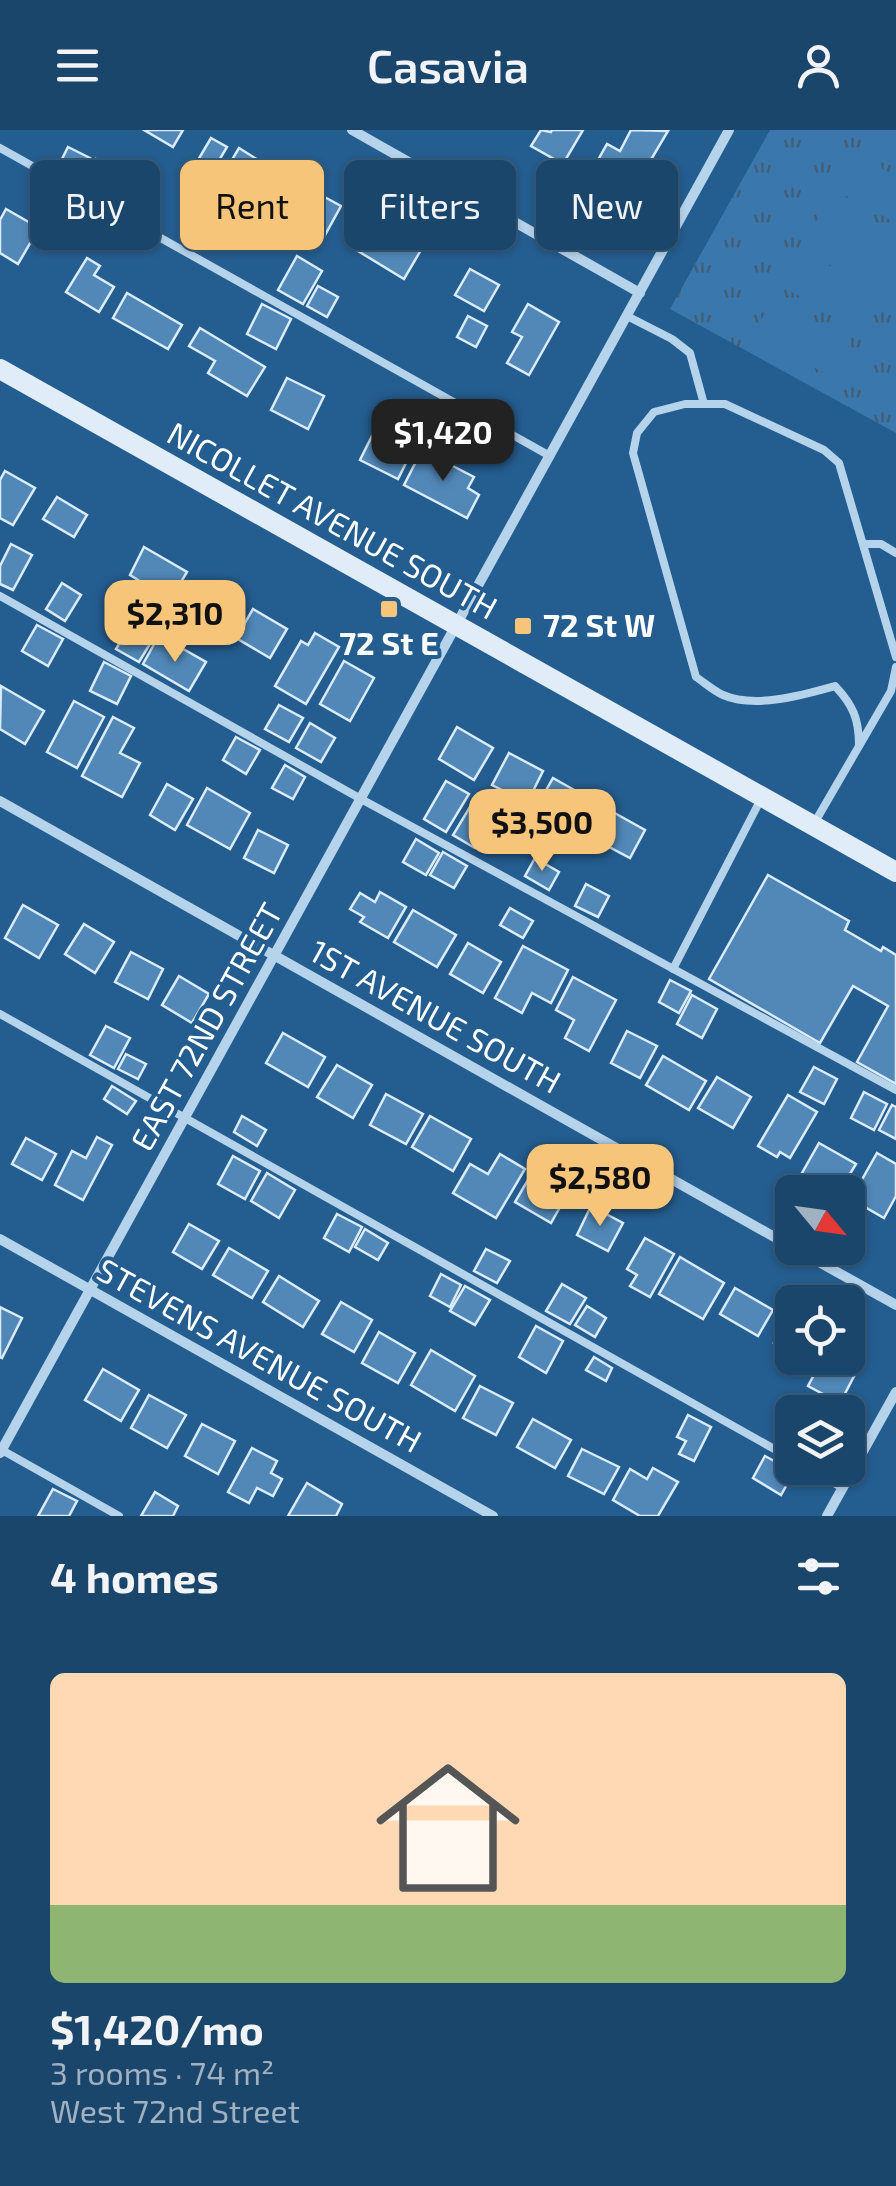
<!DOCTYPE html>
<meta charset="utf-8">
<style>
body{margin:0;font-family:"Exo 2",sans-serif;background:#285073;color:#f1f3f6;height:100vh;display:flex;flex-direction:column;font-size:38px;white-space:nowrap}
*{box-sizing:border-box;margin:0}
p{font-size:32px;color:#a0b1c1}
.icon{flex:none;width:55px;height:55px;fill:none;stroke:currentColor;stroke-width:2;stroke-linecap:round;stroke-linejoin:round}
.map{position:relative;height:1386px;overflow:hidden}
.sheet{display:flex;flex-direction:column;background:#1b466b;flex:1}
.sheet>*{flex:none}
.top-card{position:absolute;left:30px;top:30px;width:838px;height:90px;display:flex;gap:20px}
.needle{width:65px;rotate:119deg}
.fabs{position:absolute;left:775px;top:1045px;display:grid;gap:20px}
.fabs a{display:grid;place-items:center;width:90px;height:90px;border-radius:15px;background:#1b466b;box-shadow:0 2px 8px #0004,0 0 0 2px #395e7e;font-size:50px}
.price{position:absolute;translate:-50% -85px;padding:0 22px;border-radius:20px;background:#f6c579;color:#111;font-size:32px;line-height:65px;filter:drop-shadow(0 2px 5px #0008)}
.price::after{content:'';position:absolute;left:50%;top:60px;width:30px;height:22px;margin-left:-15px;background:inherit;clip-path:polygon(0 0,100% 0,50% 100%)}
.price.current{background:#222;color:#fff}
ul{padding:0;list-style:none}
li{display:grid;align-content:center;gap:20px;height:530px;padding:0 50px}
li+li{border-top:2px solid #395e7e}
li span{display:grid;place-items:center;height:310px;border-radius:15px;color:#555}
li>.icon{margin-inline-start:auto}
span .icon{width:180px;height:180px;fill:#fffc;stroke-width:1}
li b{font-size:42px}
h2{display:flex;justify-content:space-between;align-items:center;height:120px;padding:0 50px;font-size:42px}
.tag{padding:0 35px;border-radius:15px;background:#1b466b;box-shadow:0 2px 8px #0004,0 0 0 2px #395e7e;font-size:35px;line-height:90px}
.tag.current{background:#f6c579;color:#111}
header{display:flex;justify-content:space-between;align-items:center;height:130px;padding:0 50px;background:#1b466b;font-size:45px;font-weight:600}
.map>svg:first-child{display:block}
.grass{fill:url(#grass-tufts)}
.garden{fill:#3977ac}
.building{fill:#5188b8;stroke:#daebf9;stroke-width:2.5}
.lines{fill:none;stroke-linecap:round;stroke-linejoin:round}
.service{stroke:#b5d3eb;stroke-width:8}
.minor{stroke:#b5d3eb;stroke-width:10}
.secondary{stroke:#e0edf9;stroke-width:20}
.poi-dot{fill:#f6c579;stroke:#245d8f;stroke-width:4}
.labels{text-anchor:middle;stroke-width:8;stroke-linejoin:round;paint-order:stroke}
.street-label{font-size:32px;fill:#fff;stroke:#245d8f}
.poi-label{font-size:32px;font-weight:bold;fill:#fff;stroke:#245d8f;text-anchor:start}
</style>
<header><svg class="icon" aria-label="menu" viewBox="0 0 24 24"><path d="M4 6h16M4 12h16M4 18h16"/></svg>Casavia<svg class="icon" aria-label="person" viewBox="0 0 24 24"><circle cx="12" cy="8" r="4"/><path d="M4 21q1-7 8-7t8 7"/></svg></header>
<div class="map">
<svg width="896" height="1386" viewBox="0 0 896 1386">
<defs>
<pattern id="grass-tufts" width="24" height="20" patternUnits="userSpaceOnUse" patternTransform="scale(2.5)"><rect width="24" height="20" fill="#3977ac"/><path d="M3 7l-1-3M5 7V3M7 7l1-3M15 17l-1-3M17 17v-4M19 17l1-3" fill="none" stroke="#435f77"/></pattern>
</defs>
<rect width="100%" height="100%" fill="#245d8f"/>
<polygon class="grass" points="770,0 896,0 896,303 670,179"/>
<g class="garden">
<polygon points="854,23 896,46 896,93 834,59"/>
<polygon points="827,72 896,109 896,131 885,150 807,108"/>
<polygon points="800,120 879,162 859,199 781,156"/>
<polygon points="773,168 851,211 832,247 753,205"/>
</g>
<g class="building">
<polygon points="144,0 183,0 173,17"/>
<polygon points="541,0 551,2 552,0 583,0 563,34 531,16"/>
<polygon points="631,0 668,1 649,33 653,36 633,71 589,46 607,14 620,21"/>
<polygon points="211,8 227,17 214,39 198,30"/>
<polygon points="68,17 90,28 79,51 57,39"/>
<polygon points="239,18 271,38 257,63 239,52 229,68 214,60"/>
<polygon points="96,29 118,41 105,64 84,51"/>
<polygon points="317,63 341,76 319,116 294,102"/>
<polygon points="6,79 39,98 18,134 0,123 0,90"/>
<polygon points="370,89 421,120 404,149 353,118"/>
<polygon points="297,126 322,141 303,174 278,160"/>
<polygon points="87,128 100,136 94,145 114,157 99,182 66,162"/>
<polygon points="470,139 499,155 484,181 455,165"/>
<polygon points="318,156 338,167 327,187 307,176"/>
<polygon points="127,163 182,195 168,219 113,188"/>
<polygon points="262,174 291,189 276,219 247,204"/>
<polygon points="528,174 559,192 529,245 507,233 522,207 512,202"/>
<polygon points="468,186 487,196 476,217 457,207"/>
<polygon points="200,198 265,237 247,266 208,243 215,231 189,216"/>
<polygon points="287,248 324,266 308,299 271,280"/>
<polygon points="446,278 467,289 454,315 433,303"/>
<polygon points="372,306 410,325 398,349 360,330"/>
<polygon points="422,320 474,347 468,358 479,365 467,388 404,355"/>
<polygon points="5,341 35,358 13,395 0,388 0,350"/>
<polygon points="57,367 87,385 74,407 43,389"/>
<polygon points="11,414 32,425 13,460 0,454 0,436"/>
<polygon points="144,417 187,442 171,469 158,461 153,469 134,457 138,450 130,445"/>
<polygon points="203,452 236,471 221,498 188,479"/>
<polygon points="62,453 81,465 65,491 46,479"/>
<polygon points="253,479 287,499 270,528 236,508"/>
<polygon points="37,495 63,509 48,536 22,521"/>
<polygon points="130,495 153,509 139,532 116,519"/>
<polygon points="315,503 339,517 306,574 275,556 301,511 308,515"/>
<polygon points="157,509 180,523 183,519 206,532 189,561 143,534"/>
<polygon points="344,531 374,548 350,591 320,574"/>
<polygon points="104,532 131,546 117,574 90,561"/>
<polygon points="1,556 44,581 25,614 0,599"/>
<polygon points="74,571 104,587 77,638 47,622"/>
<polygon points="279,575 303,588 289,612 265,599"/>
<polygon points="113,587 134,598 120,623 140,633 122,667 82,646"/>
<polygon points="310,593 335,608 321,632 296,618"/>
<polygon points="457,597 493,618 474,650 439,629"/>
<polygon points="236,607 260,620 246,644 223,630"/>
<polygon points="509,623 543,641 527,673 492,655"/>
<polygon points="285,635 305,647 293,669 272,658"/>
<polygon points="553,648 597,673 579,705 535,680"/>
<polygon points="446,651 469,664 446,702 424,689"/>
<polygon points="167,654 193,669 175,700 150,685"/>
<polygon points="207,658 250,683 230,719 187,695"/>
<polygon points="473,672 495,685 475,718 453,705"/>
<polygon points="611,681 645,700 630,728 596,710"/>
<polygon points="258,700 288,715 274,743 244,728"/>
<polygon points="416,709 439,723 426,745 403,732"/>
<polygon points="443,722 467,736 454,758 430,745"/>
<polygon points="535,728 559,742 549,760 525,746"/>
<polygon points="768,745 849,791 845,800 881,821 883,817 896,825 896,954 857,932 888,876 853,856 820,913 709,849"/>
<polygon points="586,754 609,766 598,787 575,776"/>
<polygon points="380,762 406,777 388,808 360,792 364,787 350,779 360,763 375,772"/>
<polygon points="23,775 58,795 39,828 5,808"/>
<polygon points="510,778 533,791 523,808 500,795"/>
<polygon points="413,780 456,805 437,837 394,812"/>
<polygon points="84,794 114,812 95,843 65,824"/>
<polygon points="468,813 501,832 483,863 450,844"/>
<polygon points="523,816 568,840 551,873 532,863 522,883 495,868"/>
<polygon points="131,822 163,839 148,869 115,852"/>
<polygon points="179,846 209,864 192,893 162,875"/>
<polygon points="573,847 616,870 589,921 565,908 574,890 556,880"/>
<polygon points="670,850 691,861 679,883 659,872"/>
<polygon points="692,865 717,879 702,908 677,894"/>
<polygon points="106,896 130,908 114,938 90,925"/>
<polygon points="627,901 657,916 640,948 611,933"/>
<polygon points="283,903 325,927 308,957 266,933"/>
<polygon points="126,924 146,934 138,949 118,939"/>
<polygon points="663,926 706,951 689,980 646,955"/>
<polygon points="337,935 372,955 353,988 317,967"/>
<polygon points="814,937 837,949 824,974 800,962"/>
<polygon points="717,947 751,967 733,998 698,978"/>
<polygon points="112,956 136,971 127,984 104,969"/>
<polygon points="864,962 887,974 874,1000 851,988"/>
<polygon points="386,964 423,984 406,1014 370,995"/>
<polygon points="788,965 817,982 790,1028 780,1022 777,1027 758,1016"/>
<polygon points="892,975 896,977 896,1009 879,1000"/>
<polygon points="242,986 266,1000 257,1016 234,1002"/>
<polygon points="430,986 471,1009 453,1041 412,1017"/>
<polygon points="97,1007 112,1015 83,1070 55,1055 72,1021 86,1028"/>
<polygon points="26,1008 56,1024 42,1050 12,1034"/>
<polygon points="819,1013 856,1034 839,1062 802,1043"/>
<polygon points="877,1023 896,1034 896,1066 884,1088 851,1069"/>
<polygon points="500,1024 525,1039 496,1088 453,1063 470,1034 488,1044"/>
<polygon points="233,1026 260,1041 245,1069 218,1054"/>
<polygon points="267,1043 295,1060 279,1088 251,1071"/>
<polygon points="532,1043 568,1063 551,1093 515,1072"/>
<polygon points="591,1076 623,1093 608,1121 577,1105"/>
<polygon points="337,1084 362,1097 349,1122 324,1108"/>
<polygon points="189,1094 219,1111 202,1139 173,1122"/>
<polygon points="365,1099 388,1113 378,1130 355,1117"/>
<polygon points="645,1108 674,1124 650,1167 630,1156 637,1145 627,1139"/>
<polygon points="229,1118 268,1141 252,1168 213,1145"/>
<polygon points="486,1119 510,1131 497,1153 474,1141"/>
<polygon points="680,1127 724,1153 703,1189 659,1164"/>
<polygon points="441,1144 461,1155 450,1177 430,1166"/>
<polygon points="279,1146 319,1171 303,1197 263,1172"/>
<polygon points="562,1154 586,1168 570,1194 546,1181"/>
<polygon points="465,1156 490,1170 475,1195 450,1181"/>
<polygon points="735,1158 773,1180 758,1206 720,1184"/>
<polygon points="341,1172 372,1190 354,1222 322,1204"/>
<polygon points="587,1176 606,1188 595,1207 575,1195"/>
<polygon points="0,1177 22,1188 2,1228 0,1227"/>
<polygon points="789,1189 792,1190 792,1225 774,1213"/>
<polygon points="536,1196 563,1211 546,1243 519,1227"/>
<polygon points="379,1202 415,1223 398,1253 362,1233"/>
<polygon points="431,1220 475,1246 455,1281 411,1255"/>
<polygon points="848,1223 862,1231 840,1273 808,1256 823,1228 848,1228"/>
<polygon points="594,1227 612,1238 606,1251 586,1240"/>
<polygon points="103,1239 139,1260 121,1291 85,1270"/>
<polygon points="480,1256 513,1273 496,1305 463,1288"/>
<polygon points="149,1265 186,1285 167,1318 131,1298"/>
<polygon points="796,1274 813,1282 792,1282 792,1312 780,1305"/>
<polygon points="688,1285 711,1297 694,1331 679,1324 686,1311 677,1307"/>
<polygon points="533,1289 571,1310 555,1338 517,1317"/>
<polygon points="202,1294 235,1311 218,1344 185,1326"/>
<polygon points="252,1318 277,1331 271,1343 282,1349 273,1366 257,1358 249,1373 228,1362"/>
<polygon points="582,1319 619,1337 604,1364 568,1346"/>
<polygon points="765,1326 794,1342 781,1365 753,1348"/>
<polygon points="653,1338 678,1352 658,1386 640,1386 613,1370 630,1339 647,1349"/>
<polygon points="307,1353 342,1374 336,1386 288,1386"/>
<polygon points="53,1359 77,1371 69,1386 38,1386"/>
<polygon points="155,1362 178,1376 173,1386 141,1386"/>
</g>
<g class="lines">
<g class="service">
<polyline points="0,18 550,326"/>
<polyline points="627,186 672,209 690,223 704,274"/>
<polyline points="863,414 881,414 896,423"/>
<polyline points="0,466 361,669 896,960"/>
<path d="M 859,615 C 859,589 853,575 835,556 C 803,565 755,579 723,565 C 714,561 705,553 696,547 L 633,323 L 637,303 L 654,282 L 685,274 L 725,274 L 824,320 L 839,333 L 896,527"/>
<polyline points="815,692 891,561 896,537"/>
<polyline points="673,839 762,667"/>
<polyline points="0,884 792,1329"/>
<polyline points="0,1319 119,1386"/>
<polyline points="807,1338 843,1358"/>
</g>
<g class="minor">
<polyline points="352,0 640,163"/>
<polyline points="0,671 792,1117"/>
<polyline points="0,1109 493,1386"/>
<polyline points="794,1118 896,1175"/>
<polyline points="0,1323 729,0"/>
<polyline points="827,1386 896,1262"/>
</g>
<polyline class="secondary" points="0,239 896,742"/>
</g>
<g class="poi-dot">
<rect x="379" y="469" width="20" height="20" rx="5"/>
<rect x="513" y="486" width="20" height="20" rx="5"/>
</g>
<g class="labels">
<g class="street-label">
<text transform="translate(332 391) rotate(29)" y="11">NICOLLET AVENUE SOUTH</text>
<text transform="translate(435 887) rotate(29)" y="11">1ST AVENUE SOUTH</text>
<text transform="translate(207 897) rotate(-61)" y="11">EAST 72ND STREET</text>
<text transform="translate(259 1226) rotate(29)" y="11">STEVENS AVENUE SOUTH</text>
</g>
<g class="poi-label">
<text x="543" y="507">72 St W</text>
<text x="389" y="525" text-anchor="middle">72 St E</text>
</g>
</g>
</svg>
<div class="fabs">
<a><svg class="needle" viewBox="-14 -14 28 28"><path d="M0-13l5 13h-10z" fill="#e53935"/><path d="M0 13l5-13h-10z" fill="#a0b1c1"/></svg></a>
<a><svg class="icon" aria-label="locate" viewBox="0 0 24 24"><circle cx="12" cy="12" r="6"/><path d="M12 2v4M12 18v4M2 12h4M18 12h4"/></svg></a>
<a><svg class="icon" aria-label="layers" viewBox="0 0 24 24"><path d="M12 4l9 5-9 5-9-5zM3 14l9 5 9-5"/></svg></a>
</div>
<b class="price current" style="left:443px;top:354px">$1,420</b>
<b class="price" style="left:175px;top:535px">$2,310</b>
<b class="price" style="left:542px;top:744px">$3,500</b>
<b class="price" style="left:600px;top:1099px">$2,580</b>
<div class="top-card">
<a class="tag">Buy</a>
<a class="tag current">Rent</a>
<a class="tag">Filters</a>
<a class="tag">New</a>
</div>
</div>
<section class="sheet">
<h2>4 homes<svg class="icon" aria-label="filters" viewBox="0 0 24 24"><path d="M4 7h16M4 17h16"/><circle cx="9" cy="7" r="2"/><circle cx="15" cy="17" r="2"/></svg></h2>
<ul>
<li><span style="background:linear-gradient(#ffd9b3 75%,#8fb573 0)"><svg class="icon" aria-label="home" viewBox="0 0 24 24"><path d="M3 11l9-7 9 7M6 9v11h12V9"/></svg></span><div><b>$1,420/mo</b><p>3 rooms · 74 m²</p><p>West 72nd Street</p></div></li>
</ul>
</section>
